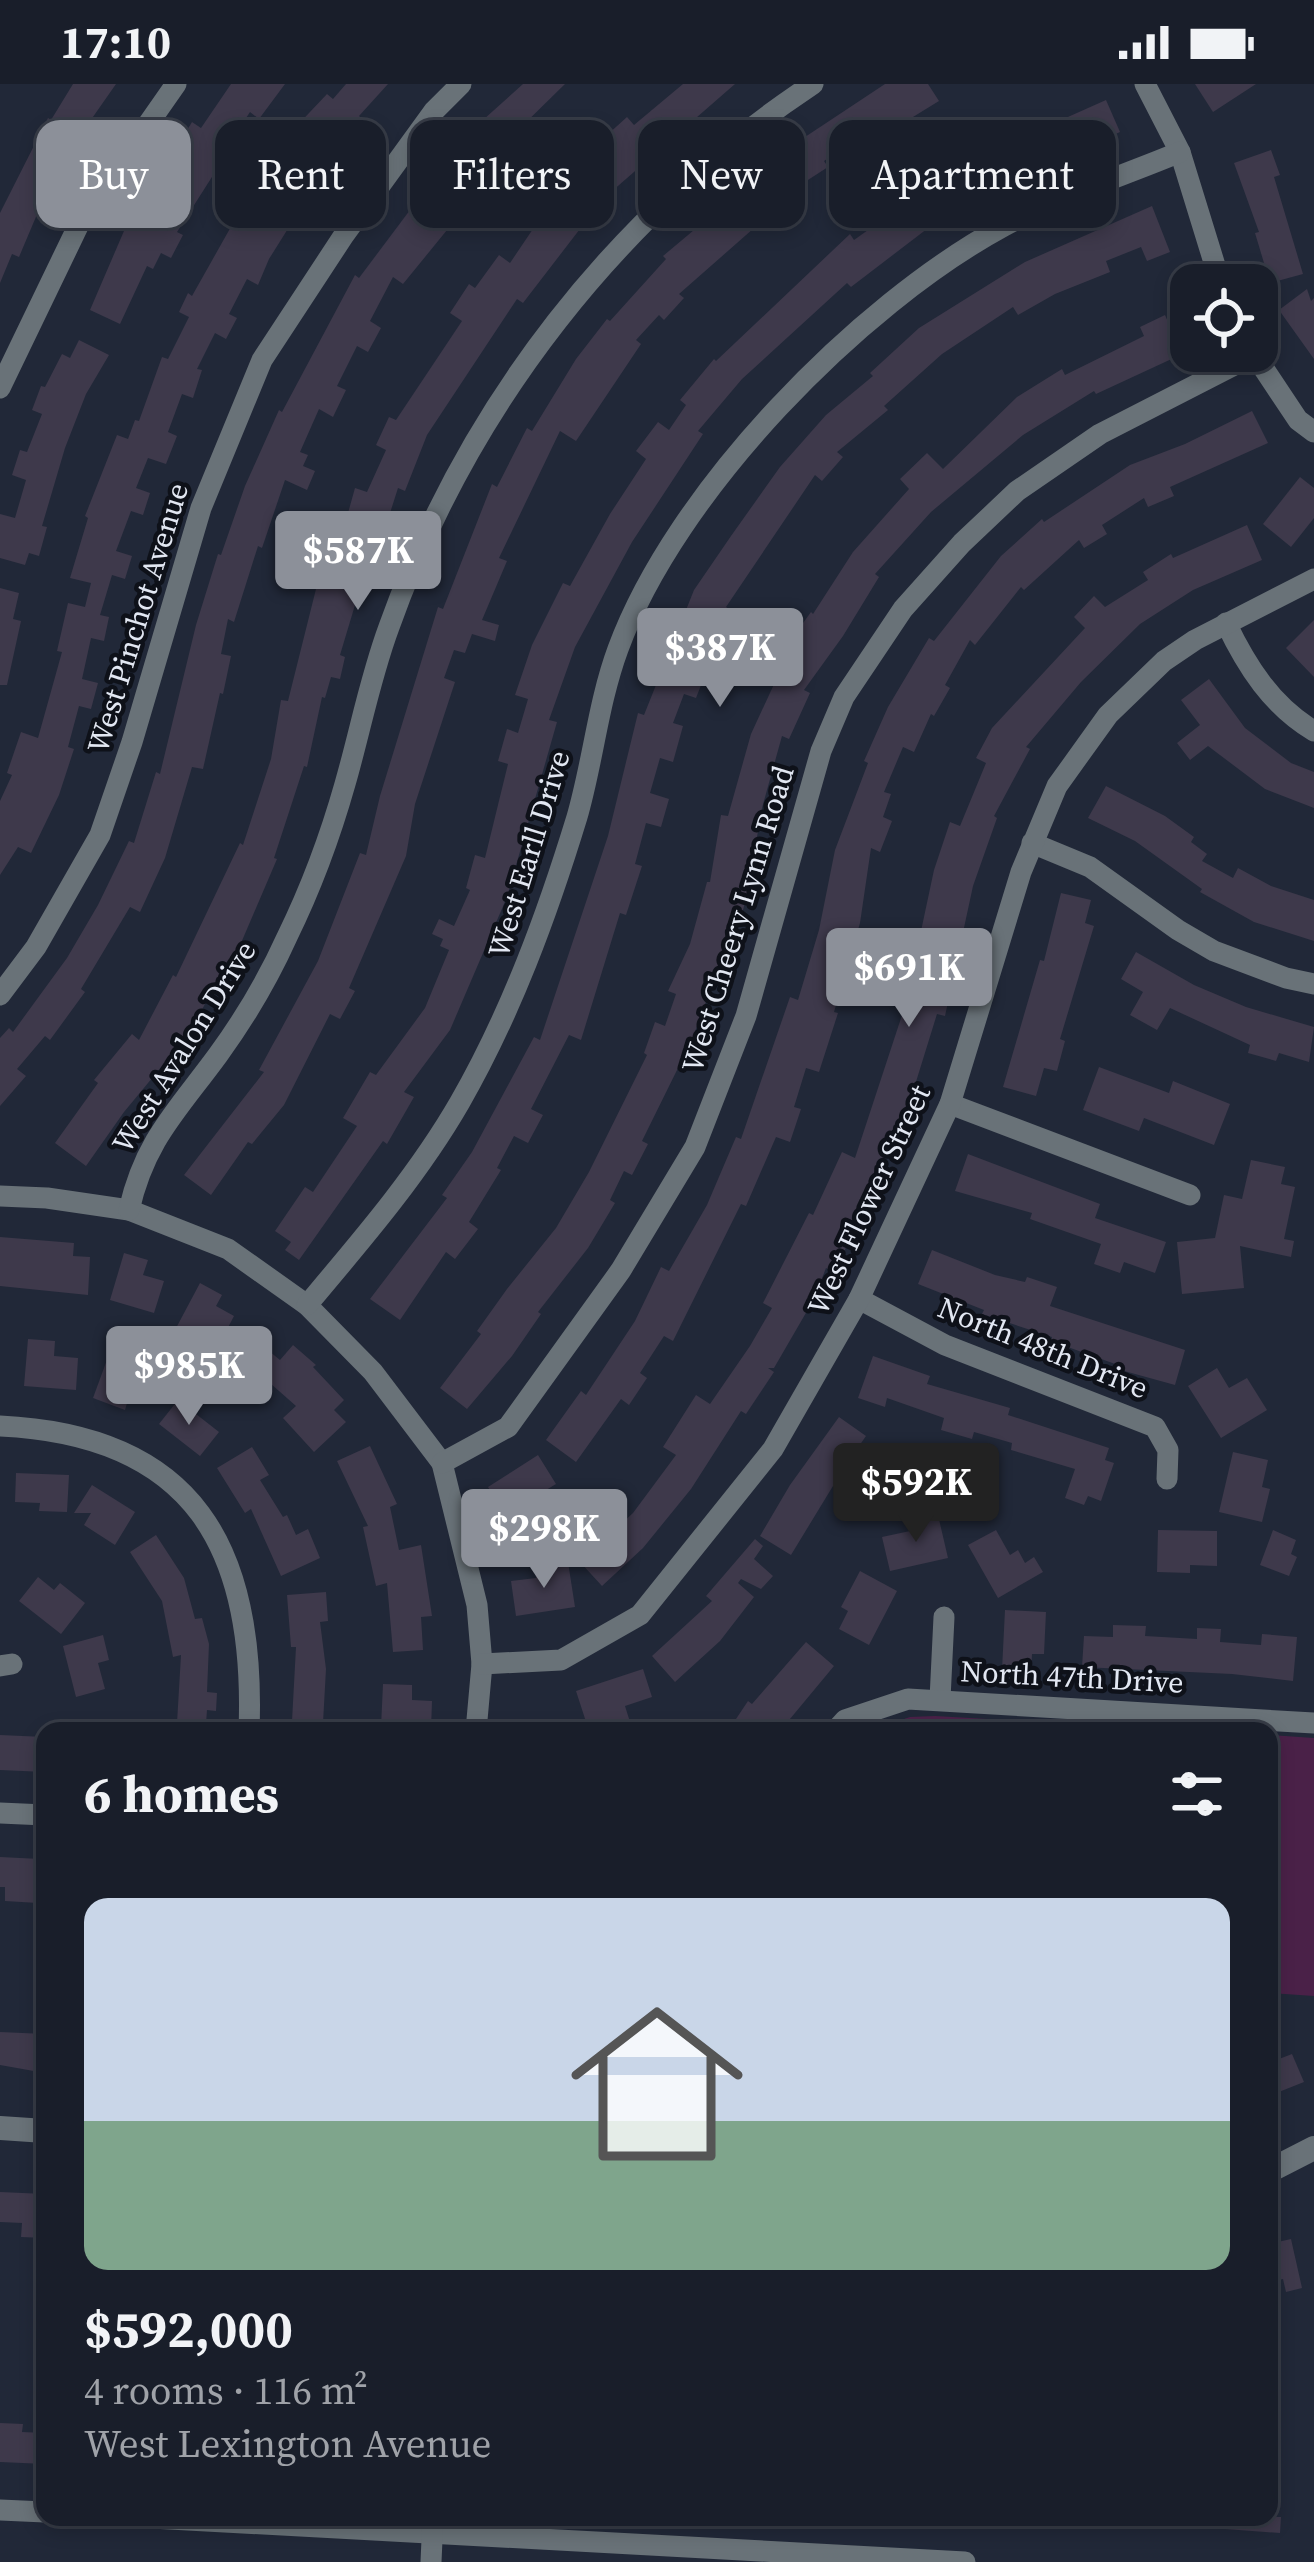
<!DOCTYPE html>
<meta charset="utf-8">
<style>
body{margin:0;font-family:"Source Serif 4",serif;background:#222732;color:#f1f3f6;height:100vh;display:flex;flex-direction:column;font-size:45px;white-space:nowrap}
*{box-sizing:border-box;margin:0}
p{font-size:39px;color:#9fa2a8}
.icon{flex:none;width:66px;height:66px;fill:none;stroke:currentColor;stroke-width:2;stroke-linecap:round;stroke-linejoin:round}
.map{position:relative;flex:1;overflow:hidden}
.details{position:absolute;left:36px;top:1638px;width:1242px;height:804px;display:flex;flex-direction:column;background:#191e2a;border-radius:24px;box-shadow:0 6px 18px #0003,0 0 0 3px #373c47}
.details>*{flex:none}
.top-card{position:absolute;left:36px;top:36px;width:1242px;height:108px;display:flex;gap:24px}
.controls{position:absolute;left:1170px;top:180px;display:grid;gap:24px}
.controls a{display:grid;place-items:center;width:108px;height:108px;border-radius:24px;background:#191e2a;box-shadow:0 6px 18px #0003,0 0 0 3px #373c47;font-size:60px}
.price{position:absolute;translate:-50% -102px;padding:0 27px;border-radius:12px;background:#8c9099;color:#fff;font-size:39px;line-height:78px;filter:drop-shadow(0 3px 6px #0008)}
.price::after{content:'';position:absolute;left:50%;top:72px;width:36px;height:27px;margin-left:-18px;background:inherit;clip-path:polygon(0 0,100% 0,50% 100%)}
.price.active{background:#222;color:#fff}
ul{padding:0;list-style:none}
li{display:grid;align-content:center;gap:24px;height:636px;padding:0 48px}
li+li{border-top:3px solid #373c47}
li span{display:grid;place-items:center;height:372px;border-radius:24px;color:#555}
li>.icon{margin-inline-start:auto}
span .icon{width:216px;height:216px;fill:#fffc;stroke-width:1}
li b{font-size:51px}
h2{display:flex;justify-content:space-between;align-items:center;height:144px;padding:0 48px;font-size:51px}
.chip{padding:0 42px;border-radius:24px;background:#191e2a;box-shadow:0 6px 18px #0003,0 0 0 3px #373c47;font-size:42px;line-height:108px}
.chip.active{background:#8c9099;color:#fff}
.status{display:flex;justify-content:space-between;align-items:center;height:84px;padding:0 60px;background:#191e2a;direction:ltr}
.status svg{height:33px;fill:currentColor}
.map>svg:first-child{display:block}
.green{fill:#4a2148}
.building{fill:#3e394b}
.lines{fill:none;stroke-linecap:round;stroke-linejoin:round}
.minor{stroke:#697278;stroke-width:21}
.tertiary{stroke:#697278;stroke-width:24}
.labels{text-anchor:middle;stroke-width:9;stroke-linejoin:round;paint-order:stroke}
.street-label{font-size:30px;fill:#e2e7f2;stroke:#0e1119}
</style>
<div class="status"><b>17:10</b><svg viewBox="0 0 49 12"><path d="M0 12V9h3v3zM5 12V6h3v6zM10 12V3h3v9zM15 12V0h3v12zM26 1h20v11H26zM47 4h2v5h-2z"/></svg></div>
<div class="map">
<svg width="1314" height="2478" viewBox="0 0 1314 2478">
<rect width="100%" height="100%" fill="#212838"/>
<g class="green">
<polygon points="935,1632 1199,1647 868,1647 910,1633"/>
<polygon points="1269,1651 1314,1654 1314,1912 1269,1909"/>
</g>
<g class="building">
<polygon points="73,0 116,0 88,40 55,105 49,102 19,173 12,170 0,199 0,129 48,34 51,36"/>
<polygon points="231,0 285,0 259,35 250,28 225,66 234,73 224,89 217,85 177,148 183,151 171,174 161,169 153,185 147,182 120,240 90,226 133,126 137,128 192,38 201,44"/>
<polygon points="346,0 388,0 359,32 368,40 350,61 334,46 314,77 329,88 314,110 311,108 269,175 258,201 247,195 229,230 237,234 226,255 215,249 197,285 202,286 193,314 182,310 168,348 177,352 166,380 148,374 136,404 150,409 143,431 131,427 116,467 132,472 125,495 112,491 100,531 109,533 104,557 91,554 82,595 98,599 91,625 79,622 68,663 74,665 59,711 31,769 18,763 0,791 0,717 12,691 7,689 21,648 38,654 62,568 57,567 68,519 85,523 91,499 70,494 88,434 85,432 117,351 128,355 135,336 139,337 162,273 168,275 189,233 179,228 188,209 192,212 259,93 292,47 327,10 333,15"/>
<polygon points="523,0 565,0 510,54 517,62 482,94 487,97 403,200 393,193 370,237 381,244 368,268 357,262 337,302 346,306 333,333 319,325 300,368 308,371 303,382 315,387 307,406 285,396 262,464 258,462 234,538 228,535 221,570 231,572 223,610 220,609 203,685 192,683 165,774 140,828 130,823 81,905 85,908 50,956 45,952 17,985 26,992 0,1022 0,954 9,944 13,948 67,874 98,821 129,757 134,759 156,688 160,690 196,541 218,470 221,471 245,402 279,326 282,328 355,191 359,194 416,118 414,116 464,53"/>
<polygon points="683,0 735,0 603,115 523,219 517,215 427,351 405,407 398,404 376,473 370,471 340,571 345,573 340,595 331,593 325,614 322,613 307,683 304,682 274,774 277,775 223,901 217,898 180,966 177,964 124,1028 86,1082 55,1059 98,999 94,996 132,950 139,956 173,891 176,893 240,759 243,761 271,675 281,616 288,617 318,497 326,500 334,476 340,478 354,431 348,429 355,404 367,408 386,366 376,361 389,333 396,336 462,237 450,229 469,200 475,204 499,171 510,179 539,136 613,60 606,52 627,33 634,41"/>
<polygon points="885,0 928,0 939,17 856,68 850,59 824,77 828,83 774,118 778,123 679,210 684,214 664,236 659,231 636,256 641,260 576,357 560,347 499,474 507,477 482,536 499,541 495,557 472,550 465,569 454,566 444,594 455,598 415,720 406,772 349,904 355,907 340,935 330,930 284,1021 252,1060 248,1058 211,1111 184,1091 264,988 259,986 318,877 360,769 366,771 380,712 438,523 443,525 492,400 497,403 527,344 532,347 576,275 607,235 610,237 666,175 663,172 805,53"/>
<polygon points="1195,0 1256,0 1213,28"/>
<polygon points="1106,16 1120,48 1073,70 1071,65 999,99 1002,105 955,129 953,125 851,203 847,199 742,295 698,347 703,350 632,458 575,563 549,636 557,638 507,813 450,946 404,1008 414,1013 387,1060 383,1057 299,1176 285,1166 291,1158 275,1147 305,1103 313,1108 357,1042 343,1034 370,988 376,991 425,924 449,866 440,862 443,855 432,850 439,835 454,842 470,806 466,804 475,771 485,774 508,680 498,677 507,645 518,649 528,615 515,611 532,561 563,499 570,502 610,430 646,375 636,367 658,338 669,346 686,321 680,316 714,275 716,277 850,150 854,156 944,92 998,66 993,56 1028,39 1032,49"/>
<polygon points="1271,66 1280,91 1274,93 1303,190 1270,199 1255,149 1259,148 1234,79"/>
<polygon points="1152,122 1170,168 1147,177 1141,163 1106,177 1110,188 1055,210 1018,231 1013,223 942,270 884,322 888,326 837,368 843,373 822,397 815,391 726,523 729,525 716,554 706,550 693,581 707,586 696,614 684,610 673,639 683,642 673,678 660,674 650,709 669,715 661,743 646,739 635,780 642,782 626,831 620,829 581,956 569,951 531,1025 543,1031 528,1059 514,1052 497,1084 501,1086 469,1138 478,1145 455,1175 446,1168 400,1236 370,1215 447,1114 442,1111 472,1068 534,953 540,956 608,752 638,629 644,631 694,506 731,452 780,383 826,331 873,292 870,289 919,244 1025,178"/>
<polygon points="1307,205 1311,217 1314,214 1314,275 1279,226"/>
<polygon points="1191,230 1191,266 1096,310 1094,307 1023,351 931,428 875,490 879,493 843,552 804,606 810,609 789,655 782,652 762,724 747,811 734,860 728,858 682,983 679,982 642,1057 648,1060 632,1091 624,1087 610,1116 615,1119 588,1164 538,1228 541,1230 512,1272 467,1325 440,1304 481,1250 477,1247 507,1205 556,1144 589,1088 647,971 644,969 655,938 665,942 676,910 668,907 690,860 707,798 710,798 721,731 728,732 751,650 787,572 782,568 811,528 813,530 853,468 909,405 900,395 927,369 943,385 1017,313 1062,285 1065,291 1144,252 1140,243 1165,231 1169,240"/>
<polygon points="79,256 109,271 86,310 65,364 42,442 47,443 39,472 29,469 25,481 0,474 0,430 15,434 26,396 12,391 20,366 27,368 42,330 32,326 41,302 45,303 62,270 70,274"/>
<polygon points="1252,327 1268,359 1170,403 1174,412 1148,423 1144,414 1102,441 1107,450 1084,464 1079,456 1024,506 1021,503 975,561 970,556 945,601 950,604 934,632 931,630 914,668 903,663 884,708 891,710 883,733 892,737 880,768 871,764 860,839 834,928 838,929 819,988 806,984 794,1023 801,1025 790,1058 776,1053 746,1122 741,1120 673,1257 664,1252 640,1289 647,1294 629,1321 621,1315 576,1378 546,1356 581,1307 586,1311 635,1237 661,1183 669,1187 707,1121 736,1053 741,1055 790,913 798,916 819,846 835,766 868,679 864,677 888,623 929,554 934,557 1001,472 1042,435 1044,438 1130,381 1185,360"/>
<polygon points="1300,393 1314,404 1314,434 1291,463 1263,440"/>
<polygon points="1247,441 1262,476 1193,506 1140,540 1081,598 1026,663 1030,665 994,732 997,734 973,802 945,932 937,930 893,1072 886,1070 835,1189 826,1184 814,1215 774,1284 768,1284 774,1288 746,1330 741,1327 691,1405 643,1464 602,1502 580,1478 633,1429 676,1371 663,1363 696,1311 710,1320 750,1262 772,1224 763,1219 809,1129 813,1131 842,1068 855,1074 905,922 934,786 950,738 960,742 986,679 976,674 992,644 1085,544 1074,533 1094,512 1105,523 1148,496 1143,488 1171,470 1173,474"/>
<polygon points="0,504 19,509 13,535 21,537 7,601 0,601"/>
<polygon points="1314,536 1314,593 1286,564"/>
<polygon points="1209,595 1245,644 1291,679 1314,688 1314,724 1265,705 1208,662 1190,676 1177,659 1200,641 1181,616"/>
<polygon points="1106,702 1165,732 1194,753 1191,758 1207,770 1202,777 1233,794 1238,784 1271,802 1314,816 1314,857 1254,838 1200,808 1202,805 1135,757 1088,734"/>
<polygon points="1061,809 1091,816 1085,839 1094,842 1060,955 1065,957 1057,987 1044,984 1036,1012 1003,1003 1040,876 1044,877"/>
<polygon points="1136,868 1194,901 1246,923 1314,943 1309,978 1279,969 1276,977 1248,969 1250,961 1170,924 1157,946 1130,931 1143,908 1121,895"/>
<polygon points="1099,983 1169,1009 1173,997 1230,1020 1214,1061 1144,1034 1139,1047 1083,1026"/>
<polygon points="968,1070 1100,1120 1095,1134 1166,1158 1155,1189 1124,1178 1120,1189 1094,1180 1101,1160 1030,1135 1032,1129 955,1107"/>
<polygon points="1251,1076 1285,1083 1281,1100 1295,1103 1284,1155 1294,1157 1291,1173 1240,1162 1244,1204 1182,1210 1177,1158 1215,1154 1224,1111 1242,1115"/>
<polygon points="0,1153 74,1159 73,1172 90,1173 88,1211 0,1202"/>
<polygon points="932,1166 995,1191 1025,1198 1027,1193 1057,1203 1050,1222 1185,1266 1175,1301 1117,1285 1118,1281 1051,1257 1052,1253 982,1230 984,1226 918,1200"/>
<polygon points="124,1169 148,1176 143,1191 164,1197 154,1229 110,1216"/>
<polygon points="200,1199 222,1211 216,1222 234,1232 220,1259 203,1250 199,1259 175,1246"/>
<polygon points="28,1255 55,1257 54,1272 78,1274 76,1306 24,1302"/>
<polygon points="293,1261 316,1281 313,1283 344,1316 334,1326 346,1338 314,1368 283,1334 296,1322 253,1284 269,1267 280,1276"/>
<polygon points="873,1272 930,1292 927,1300 1010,1324 1008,1331 1109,1364 1105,1376 1114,1379 1101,1417 1088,1412 1084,1421 1065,1414 1075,1385 1011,1366 1012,1359 974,1348 972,1355 941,1346 944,1334 887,1314 885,1323 858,1314"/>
<polygon points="108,1273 137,1285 125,1326 93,1314"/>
<polygon points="1217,1284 1229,1304 1247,1294 1267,1326 1221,1354 1188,1302"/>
<polygon points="178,1316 219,1348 200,1372 159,1340"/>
<polygon points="839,1333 866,1352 850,1375 860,1382 842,1409 833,1402 791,1471 760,1452 790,1401"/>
<polygon points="370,1362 397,1420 390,1423 399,1466 421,1461 432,1532 421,1533 423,1566 393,1568 387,1499 376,1502 363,1443 368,1442 337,1377"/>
<polygon points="252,1363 269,1391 260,1396 283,1433 287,1431 296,1451 308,1445 320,1474 281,1492 251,1425 245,1429 217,1384"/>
<polygon points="1233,1368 1268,1376 1262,1403 1270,1405 1262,1438 1219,1428"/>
<polygon points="538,1371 556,1400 538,1411 547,1427 515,1447 488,1403"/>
<polygon points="16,1389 69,1391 67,1428 39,1427 40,1419 15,1418"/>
<polygon points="92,1401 135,1428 115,1461 84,1441 91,1429 74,1429"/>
<polygon points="938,1431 948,1474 890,1487 882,1453 910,1447 908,1438"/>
<polygon points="996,1446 1010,1471 1018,1466 1025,1479 1034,1473 1043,1488 998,1514 968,1461"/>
<polygon points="1158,1446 1217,1447 1217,1482 1190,1481 1190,1489 1157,1488"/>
<polygon points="1273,1446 1296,1456 1291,1470 1297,1473 1289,1492 1260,1481"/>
<polygon points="156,1451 184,1494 195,1535 202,1534 209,1560 207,1608 217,1609 216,1627 207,1626 206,1640 177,1639 181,1571 173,1573 162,1517 130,1468"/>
<polygon points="755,1455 763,1462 754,1475 773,1492 761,1505 741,1495 738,1499 754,1513 720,1557 675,1598 652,1572 712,1517 706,1512"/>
<polygon points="568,1478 575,1523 516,1532 511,1497 536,1494 535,1483"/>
<polygon points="860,1487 897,1507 869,1561 839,1545 848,1527 841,1523"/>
<polygon points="38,1493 54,1506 60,1499 85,1519 61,1550 19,1517"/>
<polygon points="326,1508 328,1537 320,1538 326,1585 323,1639 292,1637 296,1563 291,1563 287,1511"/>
<polygon points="1005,1526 1046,1528 1044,1570 1032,1570 1031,1588 1002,1586"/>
<polygon points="1113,1541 1146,1542 1145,1552 1197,1555 1197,1544 1221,1545 1220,1558 1261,1561 1262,1550 1297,1553 1293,1597 1232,1590 1082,1583 1084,1552 1113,1553"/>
<polygon points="103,1551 109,1576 98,1579 105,1605 76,1613 63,1562"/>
<polygon points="806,1558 834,1582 780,1647 728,1647 748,1617 752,1620"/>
<polygon points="643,1585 652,1613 625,1622 630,1638 604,1647 589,1647 576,1607"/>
<polygon points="383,1600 412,1601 412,1616 432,1617 431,1646 381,1643"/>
<polygon points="0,1651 45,1653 45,1688 0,1686"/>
<polygon points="0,1773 40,1775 38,1819 5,1817 5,1803 0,1803"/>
<polygon points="0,1948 45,1950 45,1989 0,1981"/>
<polygon points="1292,1970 1304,1998 1269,2012 1269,1979"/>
<polygon points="0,2108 45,2110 45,2154 21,2153 22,2139 0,2138"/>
<polygon points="1291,2155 1302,2204 1286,2208 1283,2195 1269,2198 1269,2160"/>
<polygon points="0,2339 23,2340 22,2348 45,2349 45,2380 0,2378"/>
<polygon points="1225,2433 1281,2433 1280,2449 1225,2445"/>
</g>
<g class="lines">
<g class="minor">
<polyline points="1145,0 1180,68 1221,201"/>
<polyline points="1252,267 1298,336 1314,348"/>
<polyline points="0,304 81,136 176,0"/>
<path d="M 1226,539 C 1247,583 1272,622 1314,647"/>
<polyline points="1032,759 1090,783 1178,846 1214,867 1286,894 1314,900"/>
<polyline points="0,911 36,863 100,751 132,658 201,424 262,276 344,151 434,27 461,0"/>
<polyline points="950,1020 1190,1111"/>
<polyline points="0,1112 47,1114 129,1126 228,1165 307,1221 373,1288 442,1379 477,1521 482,1580 476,1647"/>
<path d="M 129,1126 C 145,1056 177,1027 218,971 C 245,934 268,895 287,853 C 311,804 330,753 345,700 C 360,648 370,594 389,543 C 468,321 617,130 813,0"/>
<polyline points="859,1215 945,1261 1155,1343 1168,1366 1167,1395"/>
<path d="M 307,1221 C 361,1157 418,1091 460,1018 C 511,929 547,831 577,733 C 593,678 598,619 618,565 C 676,407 858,221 1004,142 C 1059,112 1123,92 1180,68"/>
<path d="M 0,1342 C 195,1351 256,1465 249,1647"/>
<polyline points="442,1379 508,1343 621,1186 695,1063 746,932 821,667 844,613 903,525 962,459 1017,407 1100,350 1254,271"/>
<polyline points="482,1580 561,1576 640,1531 773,1365 859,1215 950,1020 1021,788 1057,702 1108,631 1164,577 1195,556 1314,495"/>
<polyline points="0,1582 12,1580"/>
<polyline points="940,1615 944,1533"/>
<polyline points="835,1647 845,1636 908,1615 1314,1639"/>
<polyline points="0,1729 45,1731"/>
<polyline points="0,2426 45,2428"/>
<polyline points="133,2433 965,2478"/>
<polyline points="431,2478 433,2433"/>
</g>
<g class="tertiary">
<polyline points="0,2044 45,2047"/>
<polyline points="1269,2087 1314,2064"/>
</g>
</g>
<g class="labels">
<g class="street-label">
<text transform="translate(138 534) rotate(-73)" y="10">West Pinchot Avenue</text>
<text transform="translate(529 770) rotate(-73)" y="10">West Earll Drive</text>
<text transform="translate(738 835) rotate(-73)" y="10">West Cheery Lynn Road</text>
<text transform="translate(184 963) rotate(-58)" y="10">West Avalon Drive</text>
<text transform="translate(869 1116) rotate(-65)" y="10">West Flower Street</text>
<text transform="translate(1043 1264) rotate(22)" y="10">North 48th Drive</text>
<text transform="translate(1072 1593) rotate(3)" y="10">North 47th Drive</text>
</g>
</g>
</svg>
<div class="controls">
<a><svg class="icon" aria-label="locate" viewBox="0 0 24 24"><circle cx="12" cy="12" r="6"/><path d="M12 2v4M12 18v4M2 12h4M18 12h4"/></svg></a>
</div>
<b class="price" style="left:358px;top:529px">$587K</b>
<b class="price" style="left:720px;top:626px">$387K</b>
<b class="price" style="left:909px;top:946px">$691K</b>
<b class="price" style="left:189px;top:1344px">$985K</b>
<b class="price active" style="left:916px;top:1461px">$592K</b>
<b class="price" style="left:544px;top:1507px">$298K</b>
<div class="top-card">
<a class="chip active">Buy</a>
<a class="chip">Rent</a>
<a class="chip">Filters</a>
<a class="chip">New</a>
<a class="chip">Apartment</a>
</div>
<section class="details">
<h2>6 homes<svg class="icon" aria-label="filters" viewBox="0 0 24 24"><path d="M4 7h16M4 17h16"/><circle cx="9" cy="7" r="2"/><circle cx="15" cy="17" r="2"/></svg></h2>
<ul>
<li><span style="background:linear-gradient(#c9d6e8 60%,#7fa58c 0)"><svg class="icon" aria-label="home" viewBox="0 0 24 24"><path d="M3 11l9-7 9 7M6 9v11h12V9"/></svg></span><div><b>$592,000</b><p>4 rooms · 116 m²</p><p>West Lexington Avenue</p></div></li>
</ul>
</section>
</div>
